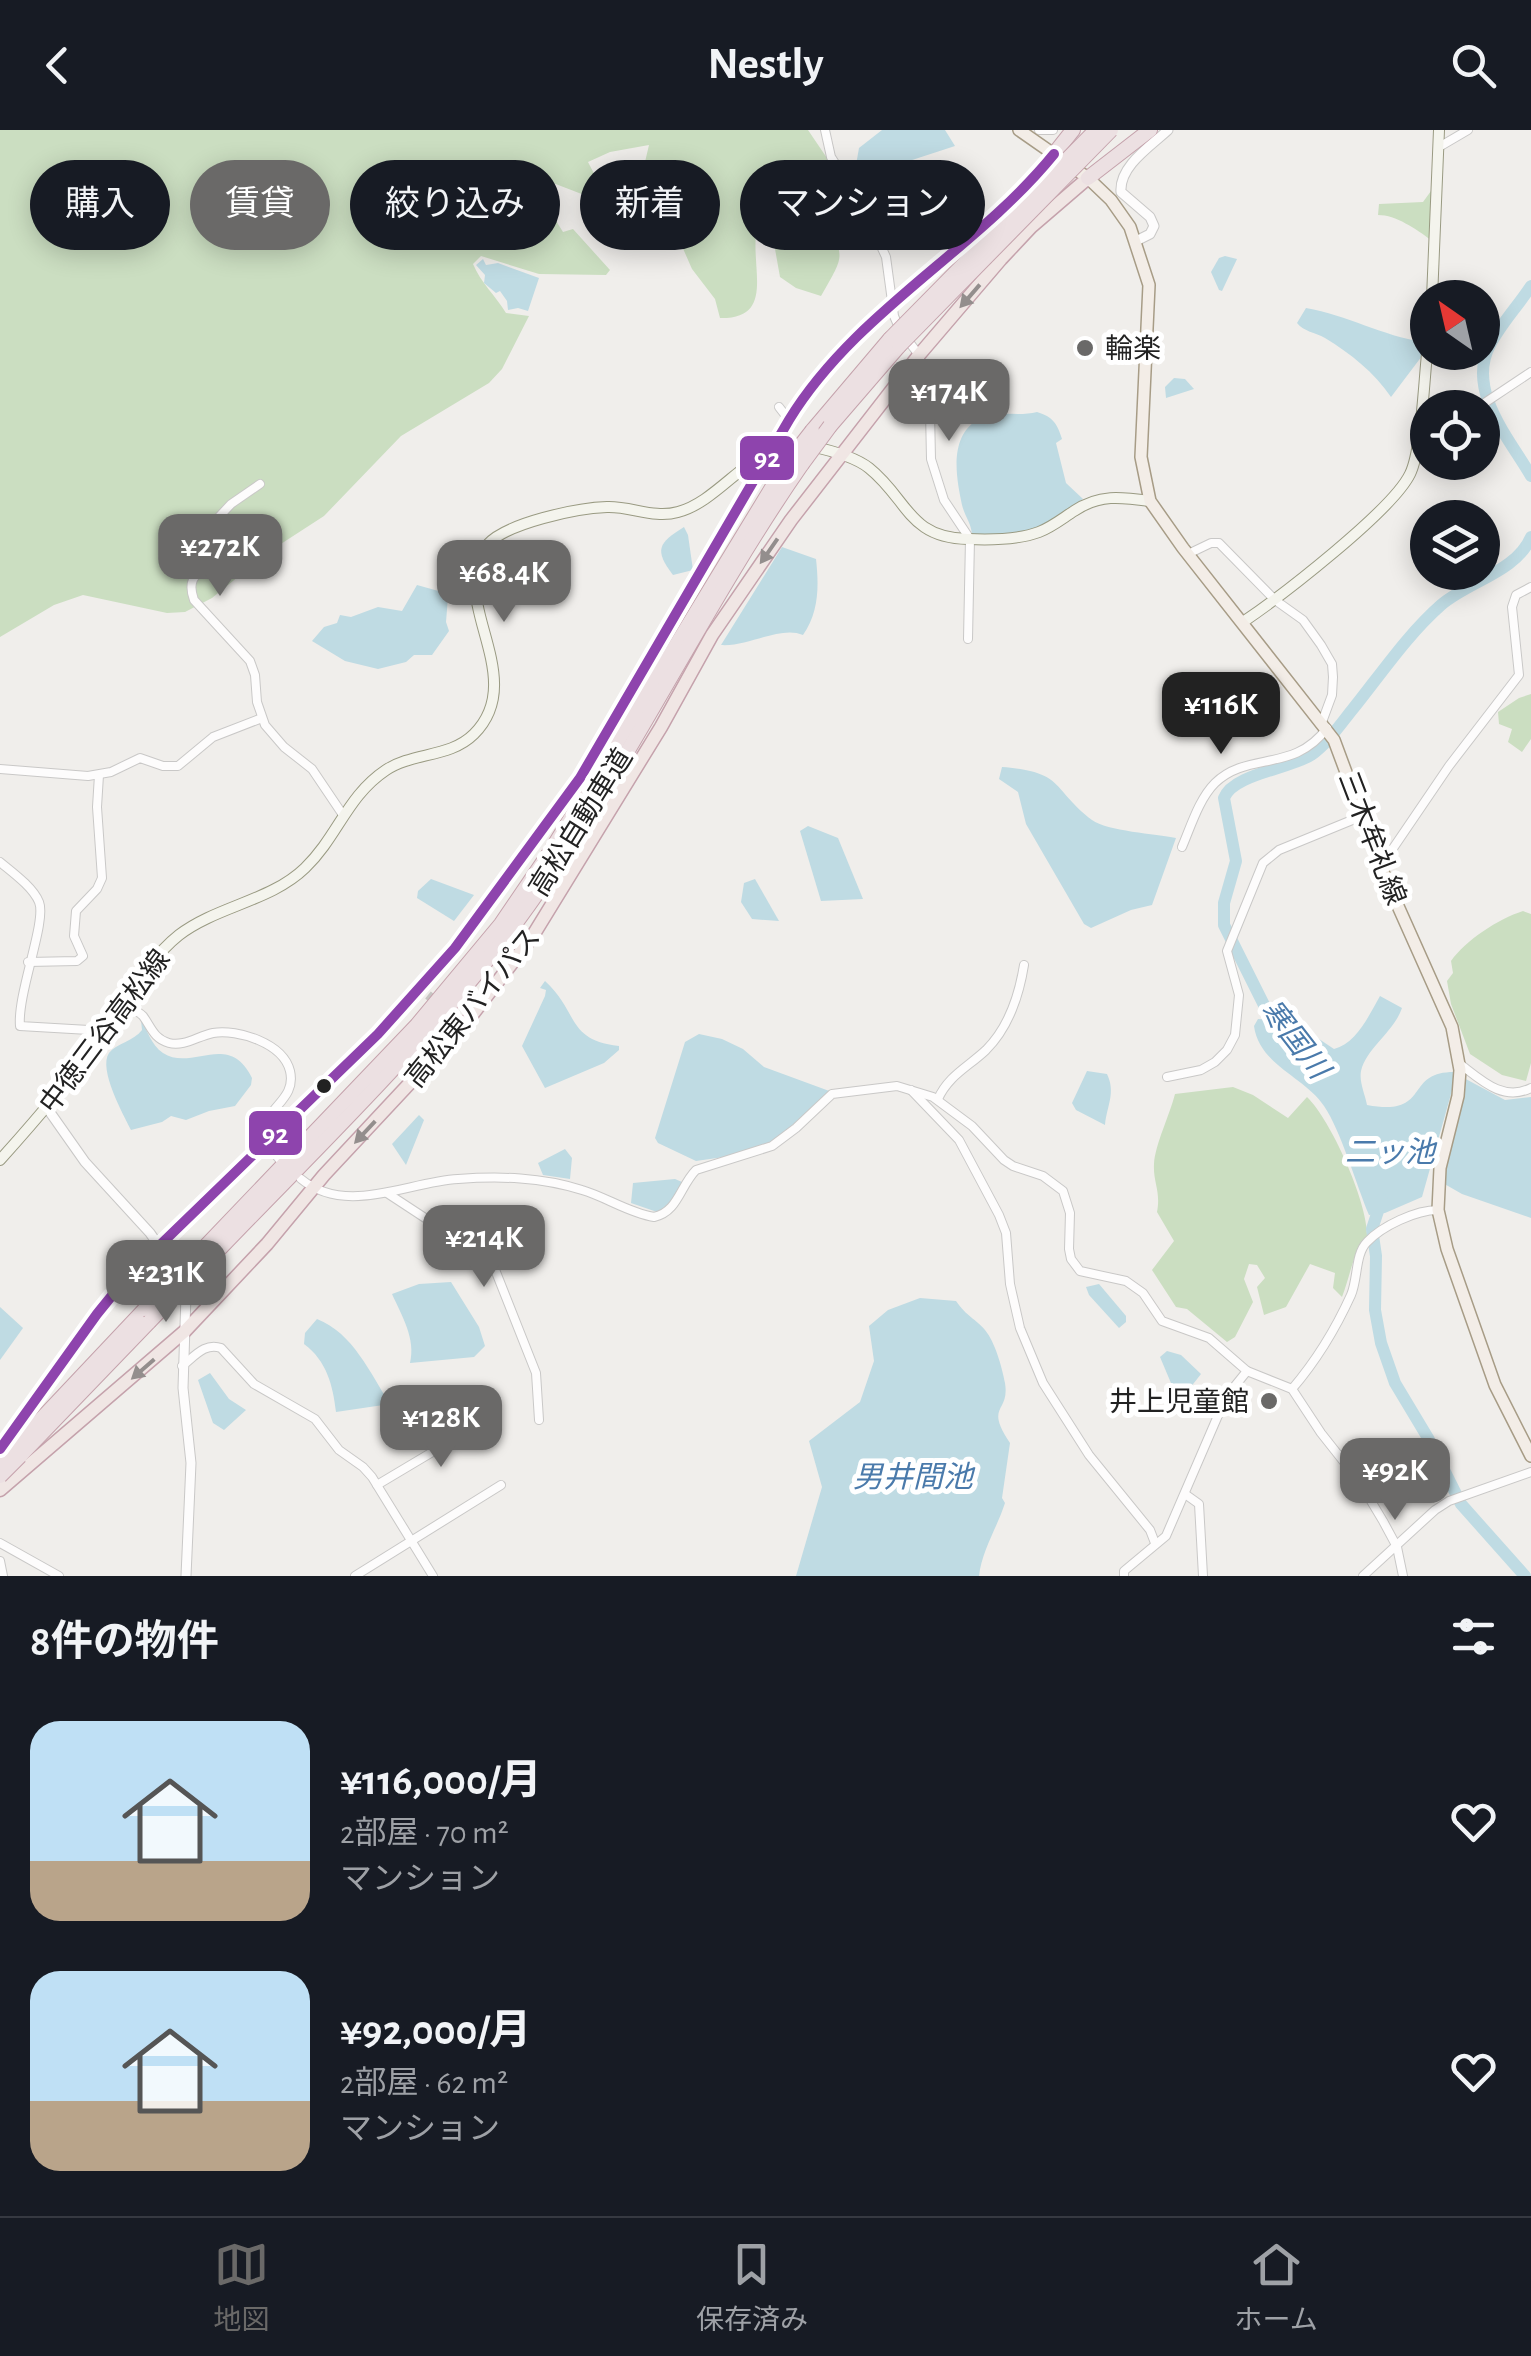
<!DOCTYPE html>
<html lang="ja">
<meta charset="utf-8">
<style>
body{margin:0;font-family:"Alegreya Sans","Noto Sans JP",sans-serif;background:#242831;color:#f1f3f6;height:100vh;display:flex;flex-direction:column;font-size:38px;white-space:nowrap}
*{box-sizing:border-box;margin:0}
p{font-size:32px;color:#9ea1a6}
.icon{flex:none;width:55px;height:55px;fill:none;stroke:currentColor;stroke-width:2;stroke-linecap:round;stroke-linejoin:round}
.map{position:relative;height:1446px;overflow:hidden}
.side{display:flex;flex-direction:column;background:#171b24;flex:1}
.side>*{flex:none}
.banner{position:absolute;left:30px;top:30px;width:1000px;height:90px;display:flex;gap:20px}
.needle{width:65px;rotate:326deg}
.tools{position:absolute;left:1410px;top:150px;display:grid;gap:20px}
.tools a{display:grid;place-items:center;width:90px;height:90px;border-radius:50%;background:#171b24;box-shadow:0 5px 25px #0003;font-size:50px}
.price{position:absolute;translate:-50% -85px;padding:0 22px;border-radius:20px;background:#6a6968;color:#fff;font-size:32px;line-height:65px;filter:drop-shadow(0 2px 5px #0008)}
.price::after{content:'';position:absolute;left:50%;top:60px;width:30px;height:22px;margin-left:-15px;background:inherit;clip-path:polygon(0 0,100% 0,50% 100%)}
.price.on{background:#222;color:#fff}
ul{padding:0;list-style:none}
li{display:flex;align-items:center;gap:30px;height:250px;padding:0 30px}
li span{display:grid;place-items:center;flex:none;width:280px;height:200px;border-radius:30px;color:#555}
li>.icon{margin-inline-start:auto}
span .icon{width:120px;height:120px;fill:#fffc;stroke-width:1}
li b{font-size:42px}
h2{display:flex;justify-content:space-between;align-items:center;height:120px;padding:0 30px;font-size:42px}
.chip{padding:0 35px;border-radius:45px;background:#171b24;box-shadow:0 5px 25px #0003;font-size:35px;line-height:90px}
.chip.on{background:#6a6968;color:#fff}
header{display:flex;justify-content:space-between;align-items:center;height:130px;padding:0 30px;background:#171b24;font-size:45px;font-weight:700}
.dock{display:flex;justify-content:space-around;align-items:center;height:140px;border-top:2px solid #363941;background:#171b24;font-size:28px;color:#9ea1a6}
.dock a{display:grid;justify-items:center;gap:5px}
.dock .on{color:#6a6968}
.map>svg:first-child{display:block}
.forest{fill:#cbdec1}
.water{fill:#bfdbe3}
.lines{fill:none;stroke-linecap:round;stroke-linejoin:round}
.river{stroke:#bfdbe3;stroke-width:12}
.tertiary-tunnel{stroke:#c7c5c3;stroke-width:9;stroke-dasharray:9 4.5;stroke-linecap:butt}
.minor-casing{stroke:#c9c8c7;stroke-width:10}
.tertiary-casing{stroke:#c9c8c7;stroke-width:11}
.secondary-casing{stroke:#999a82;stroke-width:12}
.primary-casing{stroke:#a79c86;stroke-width:14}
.trunk-casing{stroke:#c5a2ac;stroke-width:15}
.motorway-casing{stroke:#c5a2ac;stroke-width:16}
.minor{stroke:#fdfcfc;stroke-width:8}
.tertiary{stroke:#fdfcfc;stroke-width:9}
.secondary{stroke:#f4f4ed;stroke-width:10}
.primary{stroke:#f3ede7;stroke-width:11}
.trunk{stroke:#f0e6e4;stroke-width:12}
.motorway{stroke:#ece0e2;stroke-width:14}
.motorway-bridge-casing{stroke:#c5a2ac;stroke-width:16;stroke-linecap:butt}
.motorway-bridge{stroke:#ece0e2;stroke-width:14}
.bus-1-casing{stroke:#fff;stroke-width:18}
.bus-1{stroke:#8e44ad;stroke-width:10}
.oneway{fill:#938e8d}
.poi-dot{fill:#6a6968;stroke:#fff;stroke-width:4}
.bus-dot{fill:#222;stroke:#fff;stroke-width:4}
.labels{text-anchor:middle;stroke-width:10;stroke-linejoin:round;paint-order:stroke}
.poi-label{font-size:28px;fill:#222;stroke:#fff;text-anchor:start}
.street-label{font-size:28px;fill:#222;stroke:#fff}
.water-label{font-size:30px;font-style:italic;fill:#4a7aab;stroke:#fff}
.line-badge{stroke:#fff;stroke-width:4}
.badge-label{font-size:28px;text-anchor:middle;font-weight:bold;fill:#fff}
</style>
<header><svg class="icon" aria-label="back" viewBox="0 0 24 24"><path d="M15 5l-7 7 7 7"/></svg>Nestly<svg class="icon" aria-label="search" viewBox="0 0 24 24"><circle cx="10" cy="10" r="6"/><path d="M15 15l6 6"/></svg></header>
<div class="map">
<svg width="1531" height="1446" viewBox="0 0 1531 1446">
<rect width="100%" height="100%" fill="#f0eeeb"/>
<g class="forest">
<path d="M 0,0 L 808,0 L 850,62 L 847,75 L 839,82 L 822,83 C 845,128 846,122 821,166 L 796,158 L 780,147 L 770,91 L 758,94 C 747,132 779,189 720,188 L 715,169 L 692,139 L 645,32 L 649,15 L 610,22 L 588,32 L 615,84 L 602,95 L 592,68 L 553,53 L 532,34 L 516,47 L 529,72 L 548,78 L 563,102 L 573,99 L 610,140 L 606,145 L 539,144 L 481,126 L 473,134 C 481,153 495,165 506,183 L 529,186 L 502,239 L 489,253 L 401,306 L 324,386 L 270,421 L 212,468 L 185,482 L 167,483 L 83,465 L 54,475 L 0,507 Z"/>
<path d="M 1431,61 L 1431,110 C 1416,99 1396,85 1378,85 L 1379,74 L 1423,72 Z"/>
<polygon points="1531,564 1531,609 1522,622 1508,612 1512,599 1499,594 1498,582 1519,568"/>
<path d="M 1523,781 L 1531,784 L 1531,933 L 1526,951 L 1502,945 L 1470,924 L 1451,874 L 1447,851 L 1453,843 L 1451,831 C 1466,810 1498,789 1523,781 Z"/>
<path d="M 1233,957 L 1253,965 L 1288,988 L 1307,967 C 1331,990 1368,1073 1367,1106 C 1353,1121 1350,1147 1342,1167 L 1333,1158 L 1335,1143 L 1310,1134 L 1286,1177 L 1264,1185 L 1257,1157 L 1265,1148 L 1257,1135 L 1249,1134 L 1244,1149 L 1253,1172 L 1235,1207 L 1227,1212 L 1187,1179 L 1176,1177 L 1152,1140 L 1174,1111 L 1157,1082 C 1161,1061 1153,1053 1154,1034 C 1155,1015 1170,984 1175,964 Z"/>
</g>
<g class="water">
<polygon points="882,0 945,0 955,16 860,47 856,35 859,18"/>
<polygon points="532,36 548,56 533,70 518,48"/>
<polygon points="640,36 648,54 624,70 616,53 627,42"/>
<polygon points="1225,126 1237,129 1222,161 1219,160 1211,142 1219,128"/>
<polygon points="483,129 486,135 498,133 539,148 528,181 518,178 508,180 507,171 500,161 496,163 484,153 485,145 476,135"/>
<path d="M 1306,178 C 1347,185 1383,206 1423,212 L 1422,226 L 1391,267 C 1374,242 1351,224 1325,208 C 1315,202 1304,202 1297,193 Z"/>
<polygon points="1174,248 1185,249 1194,259 1166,268 1165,257"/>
<path d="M 1037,282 C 1053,287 1057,293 1062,309 L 1056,313 L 1066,353 L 1083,369 L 1040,398 L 1019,405 L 972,406 C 972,394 965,387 962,375 C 956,347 948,304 981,288 C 998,280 1019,287 1037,282 Z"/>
<path d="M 684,397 L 688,405 L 693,440 L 673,445 C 654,420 658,413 684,397 Z"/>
<path d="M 782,417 L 816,429 C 819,456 819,482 803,505 C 781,495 748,517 721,515 Z"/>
<polygon points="417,455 442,462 448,467 446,492 449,501 432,525 414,525 406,532 378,539 345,531 312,511 324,497 337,493 340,485 351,487 378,477 402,481"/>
<path d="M 1002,637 C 1065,642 1050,657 1092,690 C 1107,701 1156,704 1176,708 L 1152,775 L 1131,780 L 1091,798 L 1084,794 L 1026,694 L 1018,662 L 999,649 Z"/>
<polygon points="808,696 838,708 863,769 821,771 800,701"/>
<polygon points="431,749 474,765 454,791 417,768 418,761"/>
<polygon points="755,749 779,791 752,789 741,772 744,753"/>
<path d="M 545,851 C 579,882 566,910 619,916 L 619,920 L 604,933 L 545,958 L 522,916 L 545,866 L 546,860 L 540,858 Z"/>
<path d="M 1380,866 L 1402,878 C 1394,902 1367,917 1361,941 C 1359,952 1365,964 1367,975 C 1432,987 1403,942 1454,942 L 1453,957 L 1422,1067 L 1385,1083 L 1369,1085 C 1356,1054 1341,1001 1324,976 C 1305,947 1259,935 1254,896 L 1258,889 L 1292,891 L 1334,919 C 1357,913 1369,885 1380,866 Z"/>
<path d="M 141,890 C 147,899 151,915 163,923 C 192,942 229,900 252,948 L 251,955 L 235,976 L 209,981 L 186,990 L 171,986 L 162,992 L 131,1000 C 123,984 98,939 109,923 C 117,913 134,911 142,900 Z"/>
<polygon points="699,904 722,909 743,919 764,937 832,962 794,998 769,1015 738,1025 696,1031 658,1013 655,1008 685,912"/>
<path d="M 1087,941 L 1107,944 C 1116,963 1107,975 1105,995 L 1076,980 L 1072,973 Z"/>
<polygon points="1462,947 1505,970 1531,967 1531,1088 1462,1064 1441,1052"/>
<polygon points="419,985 424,990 406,1035 392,1014"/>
<polygon points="565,1019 572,1028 570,1049 543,1045 538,1033"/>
<polygon points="675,1049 682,1052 671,1076 657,1082 631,1073 633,1053"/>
<path d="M 451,1152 L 479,1197 L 485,1216 L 474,1227 L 410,1233 C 416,1209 402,1186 392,1164 L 419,1154 Z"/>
<polygon points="1099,1154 1126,1186 1126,1192 1119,1198 1089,1165 1086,1157"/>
<path d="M 920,1168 L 956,1171 C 967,1187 975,1188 985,1200 C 995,1212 1002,1237 1005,1253 C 1010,1284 984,1274 1010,1313 L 1002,1368 L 1005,1373 C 997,1398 982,1420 979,1446 L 796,1446 L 822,1357 L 809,1311 L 860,1272 L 874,1231 L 869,1196 L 888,1180 Z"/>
<polygon points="0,1177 23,1198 0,1230"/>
<path d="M 317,1189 C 353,1203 370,1243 390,1274 L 336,1282 C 333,1256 327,1231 304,1214 L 305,1203 Z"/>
<polygon points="1167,1221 1181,1225 1201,1244 1179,1272 1160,1227"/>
<polygon points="210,1243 229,1269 246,1280 224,1300 213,1293 198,1250"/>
</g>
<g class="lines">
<g class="river">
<path d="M 1531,156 C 1518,176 1500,195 1490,215 C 1466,260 1509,308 1531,346"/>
<path d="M 1284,902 L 1265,877 L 1224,795 L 1224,773 L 1236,731 L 1224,668 C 1233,644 1289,639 1311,625 C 1327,614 1340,595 1352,580 C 1381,544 1407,505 1441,475 C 1469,451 1516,442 1531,407"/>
<polyline points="1382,1069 1372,1099 1376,1126 1375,1180 1381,1213 1395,1253 1428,1308 1461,1374 1525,1446"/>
</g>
<polyline class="tertiary-tunnel" points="428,865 454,886"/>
<g class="minor-casing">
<g id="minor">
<polyline points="825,0 831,27 863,77 886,127 894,186 900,200 919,225 930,281 931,329 944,370 970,409 968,509"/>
<polyline points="1039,0 1053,0"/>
<polyline points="1439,17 1468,0"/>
<polyline points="779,277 789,290"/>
<polyline points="1477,278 1531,242"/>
<path d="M 260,354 L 231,374 L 216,390 L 215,427 C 201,443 185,445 194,470 L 250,531 L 255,545 L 257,572 L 265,595 L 284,617 L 312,639 L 343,685"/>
<polyline points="1188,424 1211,413 1219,413 1275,470 1303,490 1321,515 1332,534 1333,547 1332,565 1322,592"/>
<polyline points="0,639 88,646 111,642 140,628 163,636 178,636 213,607 262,588"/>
<path d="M 1182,717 C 1191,696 1199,669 1215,653 C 1248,621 1294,643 1327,598"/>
<path d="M 0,732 C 12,742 33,757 39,772 C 47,791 17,864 20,896 L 106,901"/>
<polyline points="1381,736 1449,636 1519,545 1512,477 1516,465 1531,457"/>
<polyline points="28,832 77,831 83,826 74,806 76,781 97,759 102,748 97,677 99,645"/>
<path d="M 124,875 C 130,878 138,881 143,886 C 151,897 154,909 169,913 C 184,917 198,906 213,903 C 238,899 283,913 290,941 C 299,979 240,980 279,1029"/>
<path d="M 1460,934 C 1481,950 1503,972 1531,958"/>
<polyline points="1167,947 1201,940 1215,932 1227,920 1235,905 1239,865 1227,821 1263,733 1279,720 1362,686"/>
<polyline points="911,960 959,1010 999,1085 1006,1103 1010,1154 1020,1198 1043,1253 1089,1325 1150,1400 1155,1413"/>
<path d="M 938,969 C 948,946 968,937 986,920 C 1009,897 1019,866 1024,835"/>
<path d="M 301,1049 C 346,1086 407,1052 458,1049 C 500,1046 541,1047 582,1060 C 606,1067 629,1083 654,1087 C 678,1082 680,1056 696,1040 L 772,1016 L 796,998 L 832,964 L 897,956 L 933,967 L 972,996 L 1004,1030 L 1013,1036 L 1043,1046 L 1063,1061 L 1070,1083 L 1069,1119 L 1071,1129 L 1080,1141 L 1126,1151 L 1143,1163 L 1162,1191 L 1209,1208 L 1247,1241 L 1292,1259 L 1321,1303 L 1359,1351 L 1383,1391 L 1397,1417 L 1403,1446"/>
<polyline points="387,1063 492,1132 536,1243 539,1290"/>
<path d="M 182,1236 C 194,1227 205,1212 221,1218 L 254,1254 L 315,1289 L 339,1320 L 363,1337 L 372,1347 L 433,1446"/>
<path d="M 1292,1259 C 1316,1231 1336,1198 1351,1165 C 1358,1149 1355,1124 1367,1112 C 1382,1096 1416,1080 1438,1080"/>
<polyline points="377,1355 486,1290"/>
<polyline points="1185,1364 1199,1374 1203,1446"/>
<polyline points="0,1413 59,1446"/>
<polyline points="0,1431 3,1446"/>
<polyline points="355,1446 501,1355"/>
<polyline points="1124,1446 1124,1441 1166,1406 1226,1267 1247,1241"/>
<polyline points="1363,1446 1435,1380 1449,1371 1531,1342"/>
</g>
</g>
<g class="tertiary-casing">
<g id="tertiary">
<path d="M 1136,111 L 1150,104 L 1154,96 L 1150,87 L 1121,62 C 1119,36 1151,16 1168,0"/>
<polyline points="47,978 85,1032 150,1103 175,1139 186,1165 183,1258 191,1333 186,1446"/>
</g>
</g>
<g class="secondary-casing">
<g id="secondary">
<polyline points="1432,168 1439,0"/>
<path d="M 1243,492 C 1280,467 1392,381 1410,344 C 1422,320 1424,245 1428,215"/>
<path d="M 0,1030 C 36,990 70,950 102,907 C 127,873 145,832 179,805 C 217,776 271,771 305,738 C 338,706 347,666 386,640 C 413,622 450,628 474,604 C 531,547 444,466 487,415 C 506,393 577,378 607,377 C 631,376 654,389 678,382 C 724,370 757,304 810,316 C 829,320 854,326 869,338 C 908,369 908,408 968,409 C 991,410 1018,410 1039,402 C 1052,397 1063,388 1074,381 C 1099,364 1121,367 1150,371"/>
</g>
</g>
<g class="primary-casing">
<polyline id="primary" points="1019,0 1088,48 1111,70 1130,97 1149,155 1141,327 1150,371 1183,418 1334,610 1385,747 1452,897 1460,940 1458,966 1440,1038 1438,1080 1447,1119 1495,1255 1531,1326"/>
</g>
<g class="trunk-casing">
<g id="trunk">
<path d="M 0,1319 L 97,1184 L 127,1147 L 378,904 L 455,818 L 580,648 L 789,290 C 855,182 975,121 1054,24"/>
<polyline points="0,1360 185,1201 267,1114 324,1045 465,894 532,807 661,597 712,505 791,390 919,225 1001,129 1031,97 1088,48"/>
</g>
</g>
<g class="motorway-casing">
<g id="motorway">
<polyline points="1054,24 1073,0"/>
<polyline points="1088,48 1150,0"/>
<polyline points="830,296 899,216"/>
<polyline points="812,301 890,209"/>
<polyline points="201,1121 417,895 501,794 552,719 787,333"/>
<path d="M 207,1132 C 310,1024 419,921 509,802 C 620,655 697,485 802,334"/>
<polyline points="13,1319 145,1179"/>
<polyline points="20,1326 149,1192"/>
</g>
</g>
<use href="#minor" class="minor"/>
<use href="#tertiary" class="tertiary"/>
<use href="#secondary" class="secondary"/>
<use href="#primary" class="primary"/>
<use href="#trunk" class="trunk"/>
<use href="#motorway" class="motorway"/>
<g class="motorway-bridge-casing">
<g id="motorway-bridge">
<polyline points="890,209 1096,0"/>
<polyline points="899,216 1111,0"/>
<polyline points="787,333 812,301"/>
<polyline points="802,334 830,296"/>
<polyline points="145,1179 201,1121"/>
<polyline points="149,1192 207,1132"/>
<polyline points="0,1332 13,1319"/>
<polyline points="0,1346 20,1326"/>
</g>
</g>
<use href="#motorway-bridge" class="motorway-bridge"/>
<g class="bus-1-casing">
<path id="bus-1" d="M 0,1319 L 97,1184 L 127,1147 L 378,904 L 455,818 L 580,648 L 789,290 C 855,182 975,121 1054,24"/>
</g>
<use href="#bus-1" class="bus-1"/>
</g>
<defs><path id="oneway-solid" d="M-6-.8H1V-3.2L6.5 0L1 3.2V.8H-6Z" transform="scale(2.5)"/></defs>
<g class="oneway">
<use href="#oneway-solid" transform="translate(970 166) rotate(131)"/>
<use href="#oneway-solid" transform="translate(769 421) rotate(125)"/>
<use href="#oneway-solid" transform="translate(365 1002) rotate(133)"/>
<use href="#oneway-solid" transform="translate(143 1239) rotate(139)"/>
</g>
<g class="poi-dot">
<circle cx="1085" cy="218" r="10"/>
<circle cx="1269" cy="1271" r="10"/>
</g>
<circle class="bus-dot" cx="324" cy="956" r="9"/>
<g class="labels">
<g class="poi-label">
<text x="1105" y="228">輪楽</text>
<text x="1249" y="1281" text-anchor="end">井上児童館</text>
</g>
<g class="street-label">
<text transform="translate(580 692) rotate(-58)" y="10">高松自動車道</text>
<text transform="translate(1373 708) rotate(69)" y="10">三木牟礼線</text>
<text transform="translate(472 877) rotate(-51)" y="10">高松東バイパス</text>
<text transform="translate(104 901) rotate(-53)" y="10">中徳三谷高松線</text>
</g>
<g class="water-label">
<text transform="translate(1295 909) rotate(52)" y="10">寒国川</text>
<text x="1390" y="1032">二ッ池</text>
<text x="913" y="1357">男井間池</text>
</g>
</g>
<g class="line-badge">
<rect x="738" y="304" width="58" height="48" rx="10" fill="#8e44ad"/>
<rect x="247" y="979" width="57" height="48" rx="10" fill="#8e44ad"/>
</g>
<g class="badge-label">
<text x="767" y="337">92</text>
<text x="275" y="1013">92</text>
</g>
</svg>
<div class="tools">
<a><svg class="needle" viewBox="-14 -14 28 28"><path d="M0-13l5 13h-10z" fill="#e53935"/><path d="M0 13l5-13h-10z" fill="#9ea1a6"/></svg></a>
<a><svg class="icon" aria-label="locate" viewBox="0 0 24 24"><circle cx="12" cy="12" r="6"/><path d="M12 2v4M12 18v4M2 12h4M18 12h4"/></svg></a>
<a><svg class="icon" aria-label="layers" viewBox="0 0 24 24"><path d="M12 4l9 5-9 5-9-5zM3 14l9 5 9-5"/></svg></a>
</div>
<b class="price" style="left:949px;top:314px">¥174K</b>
<b class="price" style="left:220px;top:469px">¥272K</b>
<b class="price" style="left:504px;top:495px">¥68.4K</b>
<b class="price on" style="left:1221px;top:627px">¥116K</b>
<b class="price" style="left:484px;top:1160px">¥214K</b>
<b class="price" style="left:166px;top:1195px">¥231K</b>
<b class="price" style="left:441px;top:1340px">¥128K</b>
<b class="price" style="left:1395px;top:1393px">¥92K</b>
<div class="banner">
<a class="chip">購入</a>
<a class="chip on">賃貸</a>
<a class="chip">絞り込み</a>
<a class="chip">新着</a>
<a class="chip">マンション</a>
</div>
</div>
<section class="side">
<h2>8件の物件<svg class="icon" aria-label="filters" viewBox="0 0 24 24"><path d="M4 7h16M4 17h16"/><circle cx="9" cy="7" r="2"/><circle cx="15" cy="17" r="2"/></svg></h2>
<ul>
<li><span style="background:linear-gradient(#bfe0f5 70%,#b9a48a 0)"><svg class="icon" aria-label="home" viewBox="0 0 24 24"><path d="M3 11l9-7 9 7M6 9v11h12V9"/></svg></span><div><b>¥116,000/月</b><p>2部屋 · 70 m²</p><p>マンション</p></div><svg class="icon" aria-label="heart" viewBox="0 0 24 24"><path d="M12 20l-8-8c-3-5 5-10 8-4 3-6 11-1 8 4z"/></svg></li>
<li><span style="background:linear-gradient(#bfe0f5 65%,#b9a48a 0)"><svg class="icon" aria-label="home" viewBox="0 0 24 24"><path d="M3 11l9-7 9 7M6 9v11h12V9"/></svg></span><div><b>¥92,000/月</b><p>2部屋 · 62 m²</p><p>マンション</p></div><svg class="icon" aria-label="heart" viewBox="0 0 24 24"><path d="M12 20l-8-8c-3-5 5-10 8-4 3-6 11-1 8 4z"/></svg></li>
</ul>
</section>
<nav class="dock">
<a class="on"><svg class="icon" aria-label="map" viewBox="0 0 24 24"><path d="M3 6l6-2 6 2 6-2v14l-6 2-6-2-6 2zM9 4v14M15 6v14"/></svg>地図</a>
<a><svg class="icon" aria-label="saved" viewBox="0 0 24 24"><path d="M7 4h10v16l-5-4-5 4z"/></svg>保存済み</a>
<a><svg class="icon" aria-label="home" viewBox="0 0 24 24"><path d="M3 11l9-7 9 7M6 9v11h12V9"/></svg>ホーム</a>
</nav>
